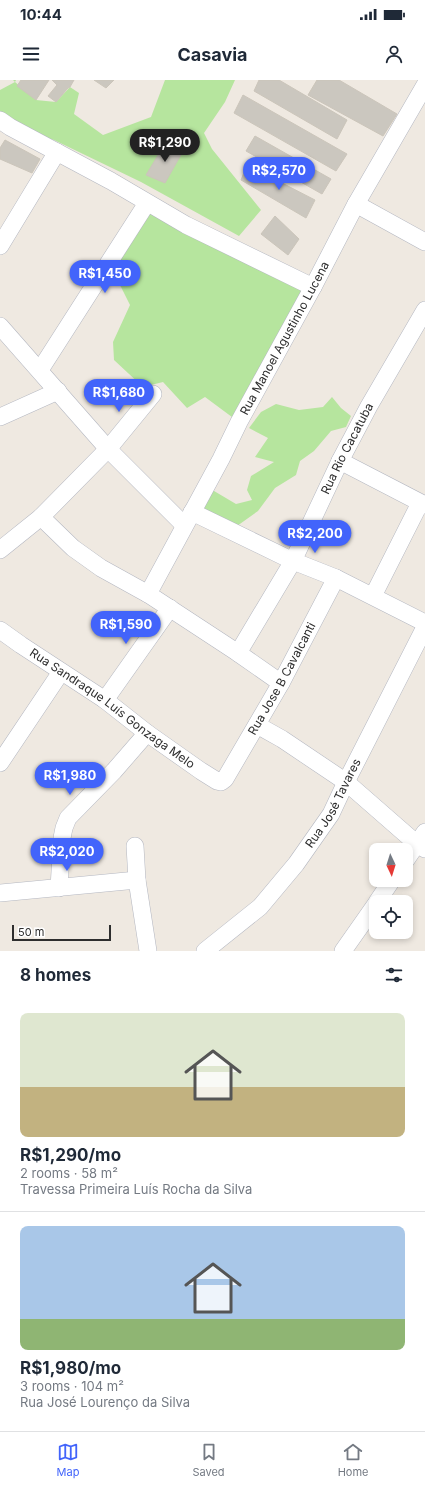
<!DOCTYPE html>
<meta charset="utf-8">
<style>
body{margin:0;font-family:Inter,sans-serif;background:#f6f6f7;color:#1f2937;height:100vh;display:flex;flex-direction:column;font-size:15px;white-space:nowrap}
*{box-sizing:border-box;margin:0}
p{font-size:13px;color:#747a83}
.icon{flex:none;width:22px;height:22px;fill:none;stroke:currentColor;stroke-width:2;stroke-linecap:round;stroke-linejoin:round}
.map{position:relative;height:871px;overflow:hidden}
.drawer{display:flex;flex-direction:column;background:#fff;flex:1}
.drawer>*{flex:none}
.needle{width:26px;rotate:176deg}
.controls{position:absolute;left:369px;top:763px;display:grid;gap:8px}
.controls a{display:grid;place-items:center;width:44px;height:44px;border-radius:8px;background:#fff;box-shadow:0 2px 6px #0003;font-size:20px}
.scale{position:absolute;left:12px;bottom:10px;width:99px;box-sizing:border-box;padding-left:4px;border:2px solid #2e2e2e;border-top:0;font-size:11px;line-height:14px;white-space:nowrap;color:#2e2e2e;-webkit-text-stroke:3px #fff;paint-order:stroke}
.price{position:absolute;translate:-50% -34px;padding:0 9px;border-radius:14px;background:#4264fb;color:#fff;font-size:13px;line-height:26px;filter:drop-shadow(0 1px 2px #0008)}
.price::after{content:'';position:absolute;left:50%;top:24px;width:12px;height:9px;margin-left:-6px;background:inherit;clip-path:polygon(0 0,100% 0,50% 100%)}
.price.selected{background:#222;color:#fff}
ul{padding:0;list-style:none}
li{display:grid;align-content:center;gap:8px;height:212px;padding:0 20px}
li+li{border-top:1px solid #e0e1e3}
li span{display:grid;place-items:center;height:124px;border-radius:8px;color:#555}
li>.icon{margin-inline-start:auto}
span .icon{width:72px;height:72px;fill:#fffc;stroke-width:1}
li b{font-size:17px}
h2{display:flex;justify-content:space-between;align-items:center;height:48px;padding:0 20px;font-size:17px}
.status{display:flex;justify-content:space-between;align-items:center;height:28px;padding:0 20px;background:#fff;direction:ltr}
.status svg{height:11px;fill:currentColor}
header{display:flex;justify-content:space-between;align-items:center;height:52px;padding:0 20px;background:#fff;font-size:18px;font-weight:700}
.tabs{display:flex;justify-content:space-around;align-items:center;height:56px;border-top:1px solid #e0e1e3;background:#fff;font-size:11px;color:#747a83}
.tabs a{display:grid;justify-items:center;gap:2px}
.tabs .selected{color:#4264fb}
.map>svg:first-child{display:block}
.green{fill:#b6e59e}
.building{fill:#cbc7bf;stroke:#cbc5ba}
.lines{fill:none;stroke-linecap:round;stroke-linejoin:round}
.minor-casing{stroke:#b4b7c1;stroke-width:18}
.minor{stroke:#fff;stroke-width:17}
.labels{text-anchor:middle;stroke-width:3.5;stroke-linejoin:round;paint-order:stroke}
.street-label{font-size:12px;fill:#2e2e2e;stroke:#fff}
</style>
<div class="status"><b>10:44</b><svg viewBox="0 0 49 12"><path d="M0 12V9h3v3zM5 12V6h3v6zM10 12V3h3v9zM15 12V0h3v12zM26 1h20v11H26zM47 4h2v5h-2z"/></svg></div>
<header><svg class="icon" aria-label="menu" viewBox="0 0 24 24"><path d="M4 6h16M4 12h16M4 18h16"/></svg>Casavia<svg class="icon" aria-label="person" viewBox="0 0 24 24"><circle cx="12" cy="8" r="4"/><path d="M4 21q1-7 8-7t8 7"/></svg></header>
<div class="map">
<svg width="425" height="871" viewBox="0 0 425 871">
<rect width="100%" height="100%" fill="#efe9e1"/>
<g class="green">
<polygon points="13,0 16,0 15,2 36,20 56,22 70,7 79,13 74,34 103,55 151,37 165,0 235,0 225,22 204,53 212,69 261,130 239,156 141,102 54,60 16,48 0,31 0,10 15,2"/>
<polygon points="156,121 313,202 236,340 205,317 187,328 163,302 143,307 114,280 113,262 130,225 111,187"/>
<polygon points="332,317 341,328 351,336 346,347 331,351 314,371 300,381 296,395 275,408 258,431 237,446 196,424 209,408 236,424 252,420 247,410 251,396 274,382 255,377 268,358 249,348 261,332 276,324 299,330 323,327"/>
</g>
<g class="building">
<polygon points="21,0 49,0 36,20 17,6"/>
<polygon points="52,0 74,0 70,7 68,8 56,22 48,16 57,5"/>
<polygon points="94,0 114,0 106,8"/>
<polygon points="259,0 279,0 347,40 337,59 254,11"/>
<polygon points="317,0 339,0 397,34 383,56 308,15"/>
<polygon points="243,15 347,74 336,91 234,33"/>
<polygon points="255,56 331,99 322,114 246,71"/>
<polygon points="5,60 40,79 32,93 0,79 0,68"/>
<polygon points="166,62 182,73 165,103 146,95"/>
<polygon points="247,85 315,120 306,138 241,100"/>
<polygon points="275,136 299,159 288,175 261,154"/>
</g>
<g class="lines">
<g class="minor-casing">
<g id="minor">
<polyline points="0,40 10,47 111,101 186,145 313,207"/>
<polyline points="356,124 425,162"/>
<polyline points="0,166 57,72"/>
<polyline points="0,246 108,369 184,445"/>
<polyline points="40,290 147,123"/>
<polyline points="0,337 58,311"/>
<polyline points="340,381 425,425"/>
<polyline points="192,432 293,481 336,498 425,543"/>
<polyline points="41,437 73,468 101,488 148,514 238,573 281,603"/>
<polyline points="0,470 41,437 108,369 153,314"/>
<path id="s1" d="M 148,514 L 221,379 L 239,342 L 313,207 L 356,124 L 425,5"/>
<polyline points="373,516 420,423"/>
<path id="s2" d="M 0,550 L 21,565 L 105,620 L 147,653 L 201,691 L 217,701 L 221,702 L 225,699 L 281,603 L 336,498"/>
<path id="s3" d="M 238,573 L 293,481 L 340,381 L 369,326 L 425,230"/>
<polyline points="105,620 170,528"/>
<polyline points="257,645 282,659 346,702 417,764 425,769"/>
<polyline points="0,683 61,592"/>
<polyline points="135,766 137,800 148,871"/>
<polyline points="406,780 425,752"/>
<polyline points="59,808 62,758 64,748 68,738 114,691 147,653"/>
<polyline points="0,813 137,800"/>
<polyline points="377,822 392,800"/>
<path id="s4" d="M 205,871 L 260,827 L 296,784 L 331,734 L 346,702 L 425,547"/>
<polyline points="343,871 376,824"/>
</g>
</g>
<use href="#minor" class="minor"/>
</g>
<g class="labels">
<g class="street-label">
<text dy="4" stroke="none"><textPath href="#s1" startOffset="290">Rua Manoel Agustinho Lucena</textPath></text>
<text dy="4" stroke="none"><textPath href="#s3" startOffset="232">Rua Rio Cacatuba</textPath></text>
<text dy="4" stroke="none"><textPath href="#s2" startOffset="389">Rua Jose B Cavalcanti</textPath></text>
<text dy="4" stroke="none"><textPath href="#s2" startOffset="137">Rua Sandraque Luís Gonzaga Melo</textPath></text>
<text dy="4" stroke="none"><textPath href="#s4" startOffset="198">Rua José Tavares</textPath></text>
</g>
</g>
</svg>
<div class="controls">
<a><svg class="needle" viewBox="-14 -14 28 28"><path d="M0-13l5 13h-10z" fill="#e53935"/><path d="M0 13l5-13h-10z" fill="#747a83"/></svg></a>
<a><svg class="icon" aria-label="locate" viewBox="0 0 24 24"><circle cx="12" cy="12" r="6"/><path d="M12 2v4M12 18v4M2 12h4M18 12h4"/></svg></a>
</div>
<div class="scale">50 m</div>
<b class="price selected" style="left:165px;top:83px">R$1,290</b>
<b class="price" style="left:279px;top:111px">R$2,570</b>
<b class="price" style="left:105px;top:214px">R$1,450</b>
<b class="price" style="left:119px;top:333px">R$1,680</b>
<b class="price" style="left:315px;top:474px">R$2,200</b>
<b class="price" style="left:126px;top:565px">R$1,590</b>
<b class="price" style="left:70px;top:716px">R$1,980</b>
<b class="price" style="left:67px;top:792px">R$2,020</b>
</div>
<section class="drawer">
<h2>8 homes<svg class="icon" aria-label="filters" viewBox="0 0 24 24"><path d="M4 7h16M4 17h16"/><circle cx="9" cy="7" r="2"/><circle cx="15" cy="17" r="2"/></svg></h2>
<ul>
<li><span style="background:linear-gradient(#dfe7d0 60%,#c2b280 0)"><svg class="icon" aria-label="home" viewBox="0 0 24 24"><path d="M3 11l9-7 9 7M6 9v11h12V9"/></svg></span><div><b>R$1,290/mo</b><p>2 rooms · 58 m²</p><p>Travessa Primeira Luís Rocha da Silva</p></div></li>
<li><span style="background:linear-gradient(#a9c7e8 75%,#8fb573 0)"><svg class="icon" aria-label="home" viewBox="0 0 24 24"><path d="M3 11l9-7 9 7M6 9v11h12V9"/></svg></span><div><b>R$1,980/mo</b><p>3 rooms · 104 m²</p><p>Rua José Lourenço da Silva</p></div></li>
</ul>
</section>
<nav class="tabs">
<a class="selected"><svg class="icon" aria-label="map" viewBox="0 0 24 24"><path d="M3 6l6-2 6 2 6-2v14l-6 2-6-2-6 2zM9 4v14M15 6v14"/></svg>Map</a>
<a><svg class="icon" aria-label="saved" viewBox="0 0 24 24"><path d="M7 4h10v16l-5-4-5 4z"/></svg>Saved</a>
<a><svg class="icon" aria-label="home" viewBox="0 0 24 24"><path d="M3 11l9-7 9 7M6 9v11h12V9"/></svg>Home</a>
</nav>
